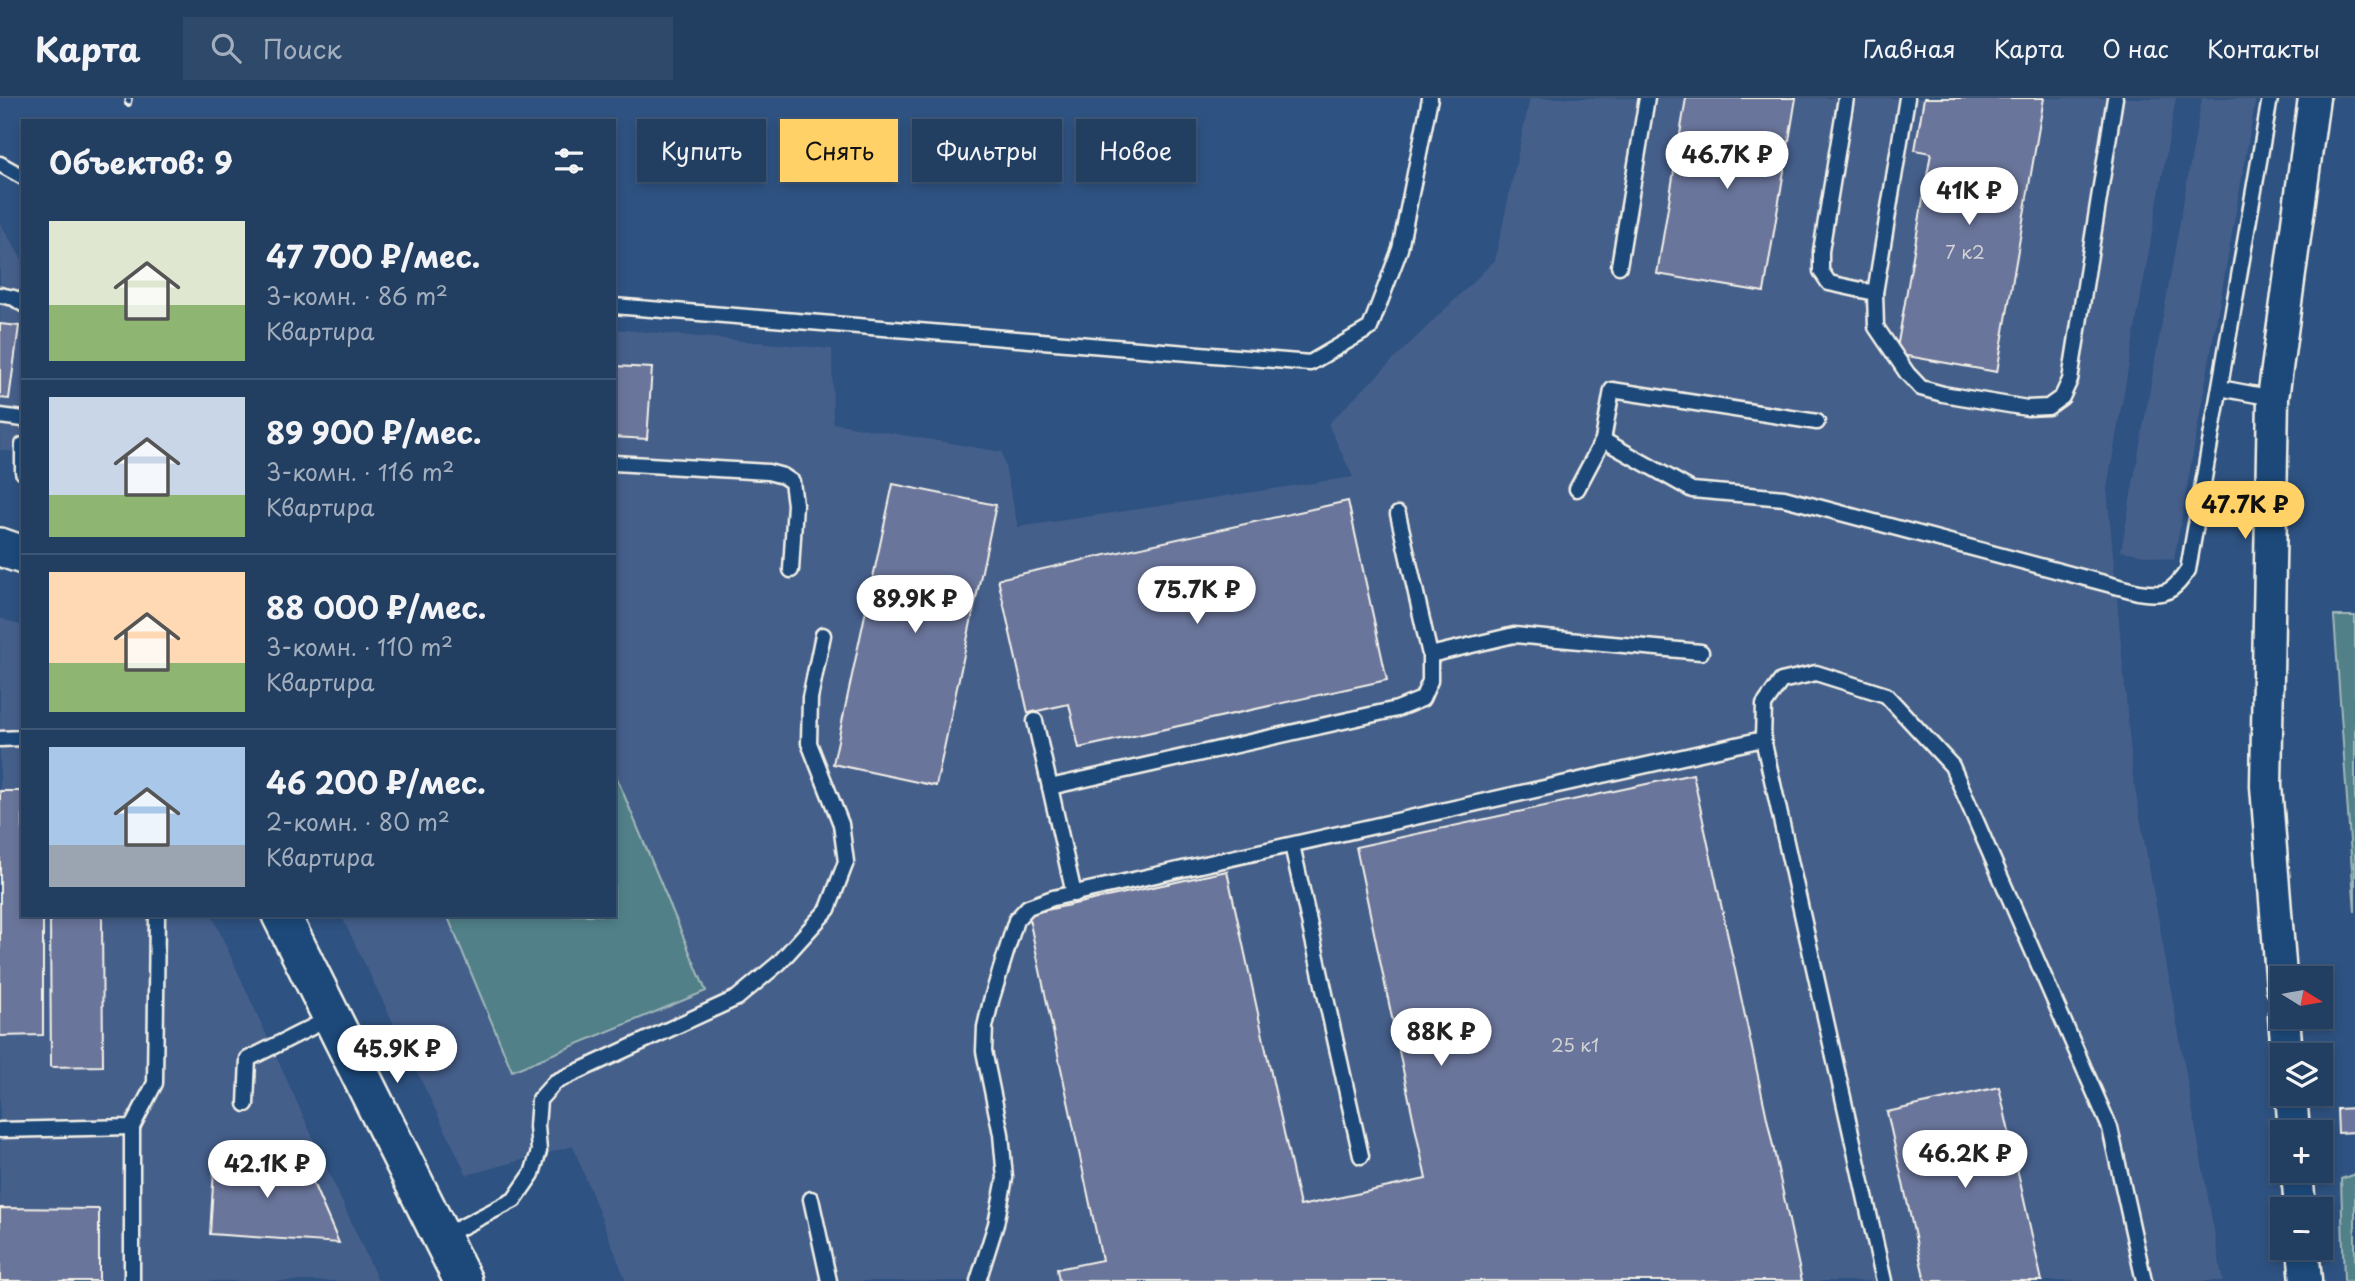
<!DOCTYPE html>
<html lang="ru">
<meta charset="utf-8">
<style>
body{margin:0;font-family:"Playpen Sans",sans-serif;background:#2e496a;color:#f1f3f6;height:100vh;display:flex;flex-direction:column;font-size:26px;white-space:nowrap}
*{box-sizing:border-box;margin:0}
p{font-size:23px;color:#a2aebd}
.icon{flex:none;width:38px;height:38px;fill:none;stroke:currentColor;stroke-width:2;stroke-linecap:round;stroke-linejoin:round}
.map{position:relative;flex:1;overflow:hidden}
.details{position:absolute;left:21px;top:21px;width:595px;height:798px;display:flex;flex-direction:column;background:#223e61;border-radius:0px;box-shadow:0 4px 10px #0003,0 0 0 2px #3f5776}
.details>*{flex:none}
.hud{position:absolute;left:637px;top:21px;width:665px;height:63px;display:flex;gap:14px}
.needle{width:46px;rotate:101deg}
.tools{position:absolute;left:2270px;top:868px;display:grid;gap:14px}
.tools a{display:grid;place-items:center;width:63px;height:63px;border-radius:0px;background:#223e61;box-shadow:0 4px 10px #0003,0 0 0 2px #3f5776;font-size:35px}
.price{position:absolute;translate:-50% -60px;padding:0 16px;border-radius:24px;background:#fff;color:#222;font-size:23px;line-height:46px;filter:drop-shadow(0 2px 4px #0008)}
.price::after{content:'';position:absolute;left:50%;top:42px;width:21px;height:16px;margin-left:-10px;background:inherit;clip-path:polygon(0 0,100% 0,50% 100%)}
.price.on{background:#ffd166;color:#111}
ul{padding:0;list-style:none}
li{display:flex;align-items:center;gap:21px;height:175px;padding:0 28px}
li+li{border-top:2px solid #3f5776}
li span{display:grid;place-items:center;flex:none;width:196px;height:140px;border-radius:0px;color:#555}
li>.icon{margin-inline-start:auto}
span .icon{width:84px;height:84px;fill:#fffc;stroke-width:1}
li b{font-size:30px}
h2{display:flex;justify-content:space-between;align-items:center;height:84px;padding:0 28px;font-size:30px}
.chip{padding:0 24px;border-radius:0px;background:#223e61;box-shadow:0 4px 10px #0003,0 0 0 2px #3f5776;font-size:24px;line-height:63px}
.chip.on{background:#ffd166;color:#111}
header{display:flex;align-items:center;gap:42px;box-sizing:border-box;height:98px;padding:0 35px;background:#223e61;border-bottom:2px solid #3f5776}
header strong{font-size:33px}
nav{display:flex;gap:38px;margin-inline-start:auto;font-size:24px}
.search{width:490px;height:63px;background:#2e496a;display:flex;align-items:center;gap:18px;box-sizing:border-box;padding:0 24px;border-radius:0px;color:#a2aebd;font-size:26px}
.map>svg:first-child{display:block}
.built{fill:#445f8b}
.green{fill:#518089;stroke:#a2b8b8;stroke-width:2}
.building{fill:#6b749b;stroke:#f4f1e8;stroke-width:2}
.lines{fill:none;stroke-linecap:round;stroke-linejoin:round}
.service-casing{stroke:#f4f1e8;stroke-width:19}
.minor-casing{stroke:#f4f1e8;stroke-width:35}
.tertiary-casing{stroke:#f4f1e8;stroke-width:42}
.service{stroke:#1f4a7a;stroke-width:14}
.minor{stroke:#1f4a7a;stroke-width:30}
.tertiary{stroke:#1f4a7a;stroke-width:37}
.rail-casing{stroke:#f4f1e8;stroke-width:8}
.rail{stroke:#1f4a7a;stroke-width:5;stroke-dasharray:16;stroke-linecap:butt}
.labels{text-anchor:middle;stroke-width:5;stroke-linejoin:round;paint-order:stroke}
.number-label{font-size:18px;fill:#d2d2d5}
</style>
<header>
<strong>Карта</strong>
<div class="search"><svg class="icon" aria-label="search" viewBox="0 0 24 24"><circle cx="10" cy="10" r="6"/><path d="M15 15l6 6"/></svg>Поиск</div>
<nav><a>Главная</a><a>Карта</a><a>О нас</a><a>Контакты</a></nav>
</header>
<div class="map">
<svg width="2355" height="1183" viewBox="0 0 2355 1183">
<rect width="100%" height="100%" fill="#2e5281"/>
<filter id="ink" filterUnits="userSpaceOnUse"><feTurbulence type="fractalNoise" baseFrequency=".0143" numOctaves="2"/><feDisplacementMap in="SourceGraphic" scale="14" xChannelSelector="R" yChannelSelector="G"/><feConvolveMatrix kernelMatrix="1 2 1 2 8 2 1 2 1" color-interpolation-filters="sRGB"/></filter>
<g filter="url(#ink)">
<g class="built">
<polygon points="1530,0 2176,0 2107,390 2133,679 2223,1183 626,1183 573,1048 467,1077 341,817 614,817 614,231 832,251 833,325 1002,354 1018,429 1353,379 1328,326 1495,162"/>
<polygon points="2202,0 2256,0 2174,462 2121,453"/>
<polygon points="0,125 23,163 23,355 0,352"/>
<polygon points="0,520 23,528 23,817 212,817 378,1183 0,1183"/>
</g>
<g class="green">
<polygon points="2334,518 2355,518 2355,814"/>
<polygon points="614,673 706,893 512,973 447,817 614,817"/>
<polygon points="2355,1076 2355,1183 2344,1183 2341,1081"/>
</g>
<g class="building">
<polygon points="1686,0 1796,0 1764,194 1657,176"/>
<polygon points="1924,0 2044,0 1997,274 1896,256 1931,55 1915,52"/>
<polygon points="0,226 19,228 9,301 0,300"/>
<polygon points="614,268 652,270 647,341 614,339"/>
<polygon points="893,386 996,407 936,688 833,666"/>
<polygon points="1348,403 1387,582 1079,650 1069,606 1028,615 998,481"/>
<polygon points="1693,676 1802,1183 1059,1183 1057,1171 1102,1162 1028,816 1227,773 1300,1108 1426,1081 1356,749"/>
<polygon points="0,693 23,693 23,817 43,817 43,937 0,938"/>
<polygon points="50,817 102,817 103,968 51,969"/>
<polygon points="1999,989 2042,1183 1925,1183 1887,1014"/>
<polygon points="2355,1010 2355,1034 2338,1035 2337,1011"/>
<polygon points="215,1055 304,1064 339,1145 210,1136"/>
<polygon points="0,1110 99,1111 99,1183 0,1183"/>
</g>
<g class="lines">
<g class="service-casing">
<g id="service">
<polyline points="1846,0 1821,153 1821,173 1829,185 1875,195"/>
<polyline points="1907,0 1875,195 1876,229 1907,275 1921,290 1943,296 2027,310 2048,309 2062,299 2070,282 2115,0"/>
<polyline points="0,66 23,79"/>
<polyline points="1619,168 1647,0"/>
<polyline points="0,197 14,200 23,206"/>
<polyline points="614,208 1310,265 1370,230 1400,151 1430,0"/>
<polyline points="2220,290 2273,300"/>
<polyline points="0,318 23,321"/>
<polyline points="1603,342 1612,292 1817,324"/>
<polyline points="23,347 23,374"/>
<polyline points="614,365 768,374 783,378 792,384 795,406 791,472"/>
<path d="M 1577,391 L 1603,342 L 1692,392 L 1784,400 L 2138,494 C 2166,498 2172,495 2188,472 L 2270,0"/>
<polyline points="1430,557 1514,537 1701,554"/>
<polyline points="1035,623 1074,796"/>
<polyline points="0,641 23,640"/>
<polyline points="1763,641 1764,607 1781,583 1816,575 1886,597 1952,668 2110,1030 2144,1183"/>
<polyline points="1050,689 1397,611 1422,601 1430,583 1430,557 1398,416"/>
<polyline points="1292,747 1361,1058"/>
<polyline points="246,1006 248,961 330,920"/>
<polyline points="132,1029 132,1183"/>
<polyline points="0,1032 132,1029 155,985 157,817"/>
<polyline points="811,1101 829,1183"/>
<polyline points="442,1139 514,1102 532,1076 539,1053 537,1028 539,1002 555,984 737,900 779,865 828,811 846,764 841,726 809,645 810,600 823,537"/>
<polyline points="978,1183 996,1126 1005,1080 1001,1036 984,953 985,929 991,903 1016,822 1028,809 1053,800 1763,641 1884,1183"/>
</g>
</g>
<g class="minor-casing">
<g id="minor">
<polyline points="2282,890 2266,688 2273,300 2314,0"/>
<polyline points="2284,919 2287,957"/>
<polyline points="2291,996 2294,1034"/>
<polyline points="2297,1073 2300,1111"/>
<polyline points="2303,1150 2306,1183"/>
</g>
</g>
<g class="tertiary-casing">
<g id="tertiary">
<polyline points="0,449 23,457"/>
<polyline points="281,817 463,1183"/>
</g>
</g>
<use href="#service" class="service"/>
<use href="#minor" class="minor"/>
<use href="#tertiary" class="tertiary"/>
<g class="rail-casing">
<polyline id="rail" points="128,5 129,0"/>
</g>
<use href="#rail" class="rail"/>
</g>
</g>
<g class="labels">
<g class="number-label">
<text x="1965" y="161">7 к2</text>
<text x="1575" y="954">25 к1</text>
</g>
</g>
</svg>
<div class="tools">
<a><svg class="needle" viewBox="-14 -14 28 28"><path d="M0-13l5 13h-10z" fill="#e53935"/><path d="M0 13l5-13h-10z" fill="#a2aebd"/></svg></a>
<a><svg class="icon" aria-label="layers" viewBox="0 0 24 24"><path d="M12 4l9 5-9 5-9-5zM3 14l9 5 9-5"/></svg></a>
<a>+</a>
<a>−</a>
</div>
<b class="price" style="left:1727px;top:93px">46.7K ₽</b>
<b class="price" style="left:1969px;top:129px">41K ₽</b>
<b class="price on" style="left:2245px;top:443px">47.7K ₽</b>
<b class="price" style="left:1197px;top:528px">75.7K ₽</b>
<b class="price" style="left:915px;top:537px">89.9K ₽</b>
<b class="price" style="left:1441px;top:970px">88K ₽</b>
<b class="price" style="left:397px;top:987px">45.9K ₽</b>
<b class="price" style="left:1965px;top:1092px">46.2K ₽</b>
<b class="price" style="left:267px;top:1102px">42.1K ₽</b>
<div class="hud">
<a class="chip">Купить</a>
<a class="chip on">Снять</a>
<a class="chip">Фильтры</a>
<a class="chip">Новое</a>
</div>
<section class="details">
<h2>Объектов: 9<svg class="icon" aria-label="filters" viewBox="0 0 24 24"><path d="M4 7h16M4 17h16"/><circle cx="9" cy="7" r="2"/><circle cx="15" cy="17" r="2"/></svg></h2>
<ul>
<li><span style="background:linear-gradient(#dfe7d0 60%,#8fb573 0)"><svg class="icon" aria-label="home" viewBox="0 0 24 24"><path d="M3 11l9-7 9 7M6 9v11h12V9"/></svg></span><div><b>47 700 ₽/мес.</b><p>3-комн. · 86 m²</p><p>Квартира</p></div></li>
<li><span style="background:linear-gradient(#c9d6e8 70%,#8fb573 0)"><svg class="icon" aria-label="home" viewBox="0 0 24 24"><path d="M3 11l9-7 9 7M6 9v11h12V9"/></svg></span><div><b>89 900 ₽/мес.</b><p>3-комн. · 116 m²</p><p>Квартира</p></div></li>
<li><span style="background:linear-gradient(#ffd9b3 65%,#8fb573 0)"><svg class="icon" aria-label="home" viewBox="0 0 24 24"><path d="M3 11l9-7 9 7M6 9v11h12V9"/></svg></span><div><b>88 000 ₽/мес.</b><p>3-комн. · 110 m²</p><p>Квартира</p></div></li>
<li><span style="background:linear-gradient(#a9c7e8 70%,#9aa5b1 0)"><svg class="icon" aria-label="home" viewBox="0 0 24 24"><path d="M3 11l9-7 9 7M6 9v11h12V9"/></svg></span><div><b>46 200 ₽/мес.</b><p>2-комн. · 80 m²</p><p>Квартира</p></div></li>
</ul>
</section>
</div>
